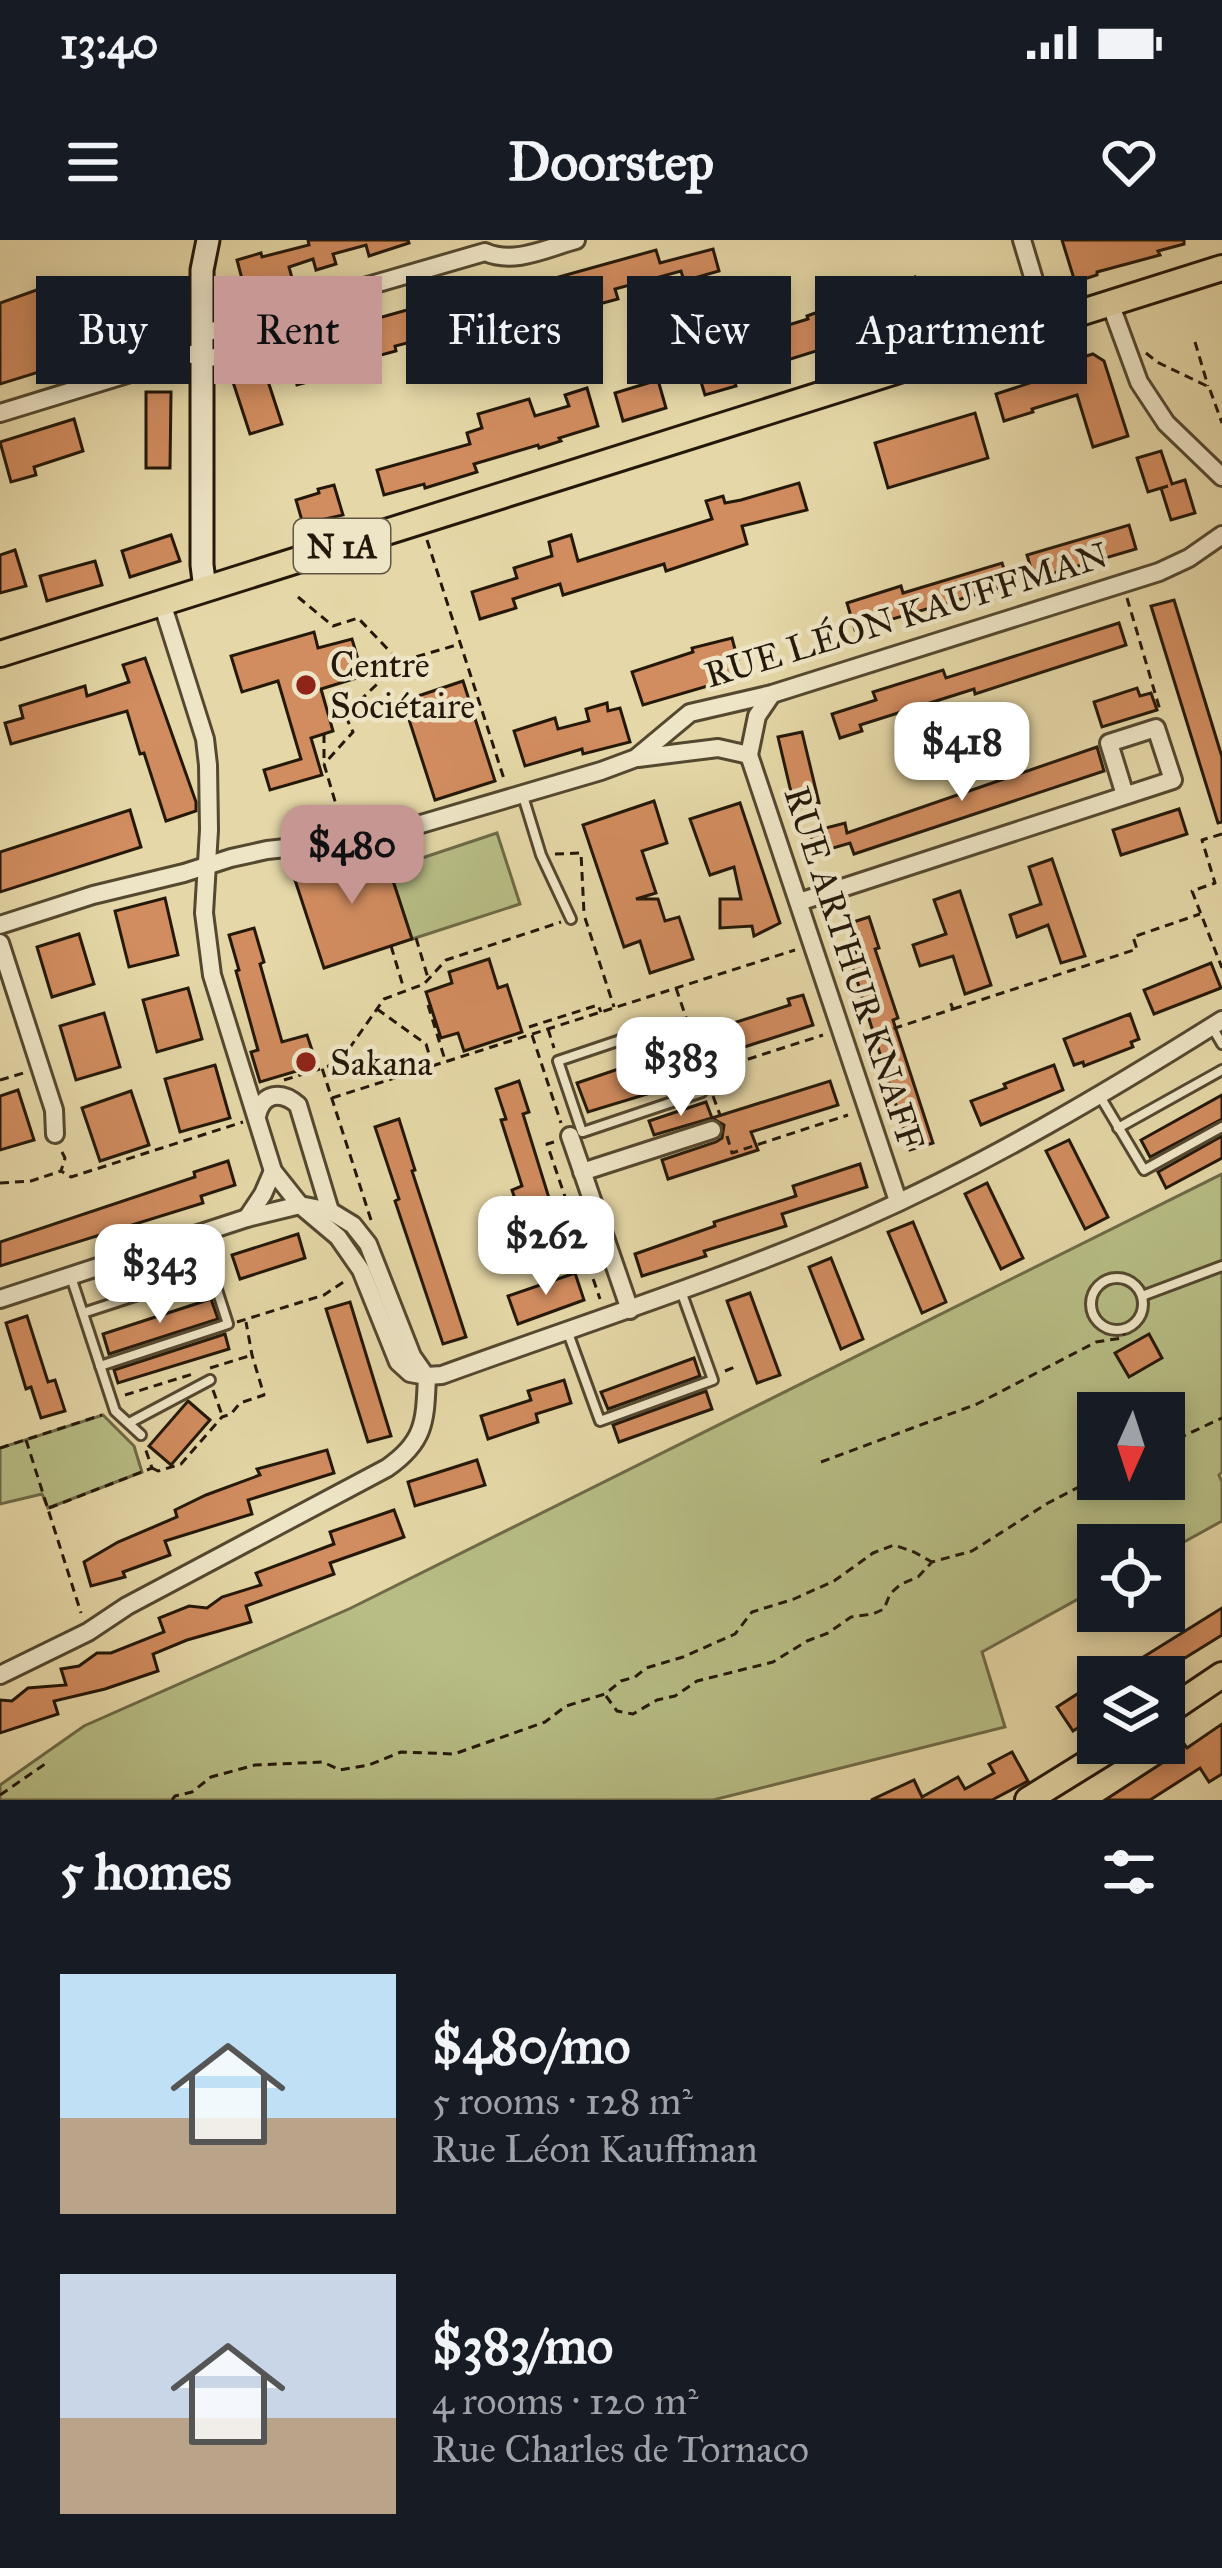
<!DOCTYPE html>
<meta charset="utf-8">
<style>
body{margin:0;font-family:"IM FELL Great Primer",serif;background:#20242c;color:#f1f3f6;height:100vh;display:flex;flex-direction:column;font-size:45px;white-space:nowrap}
*{box-sizing:border-box;margin:0}
p{font-size:39px;color:#9ea1a6}
.icon{flex:none;width:66px;height:66px;fill:none;stroke:currentColor;stroke-width:2;stroke-linecap:round;stroke-linejoin:round}
.map{position:relative;height:1560px;overflow:hidden}
.details{display:flex;flex-direction:column;background:#171b24;flex:1}
.details>*{flex:none}
.guide{position:absolute;left:36px;top:36px;width:1152px;height:108px;display:flex;gap:24px}
.needle{width:78px;rotate:183deg}
.fabs{position:absolute;left:1077px;top:1152px;display:grid;gap:24px}
.fabs a{display:grid;place-items:center;width:108px;height:108px;border-radius:0px;background:#171b24;box-shadow:0 6px 18px #0003;font-size:60px}
.price{position:absolute;translate:-50% -102px;padding:0 27px;border-radius:24px;background:#fff;color:#222;font-size:39px;line-height:78px;filter:drop-shadow(0 3px 6px #0008)}
.price::after{content:'';position:absolute;left:50%;top:72px;width:36px;height:27px;margin-left:-18px;background:inherit;clip-path:polygon(0 0,100% 0,50% 100%)}
.price.active{background:#c59692;color:#111}
ul{padding:0;list-style:none}
li{display:flex;align-items:center;gap:36px;height:300px;padding:0 60px}
li span{display:grid;place-items:center;flex:none;width:336px;height:240px;border-radius:0px;color:#555}
li>.icon{margin-inline-start:auto}
span .icon{width:144px;height:144px;fill:#fffc;stroke-width:1}
li b{font-size:51px}
h2{display:flex;justify-content:space-between;align-items:center;height:144px;padding:0 60px;font-size:51px}
.chip{padding:0 42px;border-radius:0px;background:#171b24;box-shadow:0 6px 18px #0003;font-size:42px;line-height:108px}
.chip.active{background:#c59692;color:#111}
.status{display:flex;justify-content:space-between;align-items:center;height:84px;padding:0 60px;background:#171b24;direction:ltr}
.status svg{height:33px;fill:currentColor}
header{display:flex;justify-content:space-between;align-items:center;height:156px;padding:0 60px;background:#171b24;font-size:54px;font-weight:700}
.map>svg:first-child{display:block}
.green{fill:#b7bd85;stroke:#6e6a47;stroke-width:3;fill-rule:evenodd}
.building{fill:#d18c5f;stroke:#241809;stroke-width:3}
.lines{fill:none;stroke-linecap:round;stroke-linejoin:round}
.service-casing{stroke:#544830;stroke-width:14}
.minor-casing{stroke:#544830;stroke-width:22}
.secondary-casing{stroke:#241809;stroke-width:27}
.primary-casing{stroke:#241809;stroke-width:30}
.path{stroke:#241809;stroke-width:3;stroke-dasharray:9 6;stroke-linecap:butt}
.service{stroke:#eee5c6;stroke-width:8}
.minor{stroke:#eee5c6;stroke-width:16}
.secondary{stroke:#eee5c6;stroke-width:21}
.primary{stroke:#e5d7a7;stroke-width:24}
.poi-dot{fill:#8f2418;stroke:#eee5c6;stroke-width:4.5}
.labels{text-anchor:middle;stroke-width:9;stroke-linejoin:round;paint-order:stroke}
.shield{fill:#eee5c6;stroke:#615642;stroke-width:3}
.shield-label{font-size:33px;font-weight:bold;fill:#241809}
.street-label{font-size:36px;fill:#241809;stroke:#eee5c6}
.poi-label{font-size:36px;fill:#241809;stroke:#eee5c6;text-anchor:start}
</style>
<div class="status"><b>13:40</b><svg viewBox="0 0 49 12"><path d="M0 12V9h3v3zM5 12V6h3v6zM10 12V3h3v9zM15 12V0h3v12zM26 1h20v11H26zM47 4h2v5h-2z"/></svg></div>
<header><svg class="icon" aria-label="menu" viewBox="0 0 24 24"><path d="M4 6h16M4 12h16M4 18h16"/></svg>Doorstep<svg class="icon" aria-label="heart" viewBox="0 0 24 24"><path d="M12 20l-8-8c-3-5 5-10 8-4 3-6 11-1 8 4z"/></svg></header>
<div class="map">
<svg width="1222" height="1560" viewBox="0 0 1222 1560">
<rect width="100%" height="100%" fill="#e5d7a7"/>
<filter id="stains"><feTurbulence type="fractalNoise" baseFrequency=".00167" numOctaves="4"/><feColorMatrix values="0 0 0 0 .2 0 0 0 0 .09 0 0 0 0 .02 0 0 0 .5 -.17"/></filter>
<radialGradient id="worn" r=".72"><stop offset=".6" stop-color="#630" stop-opacity="0"/><stop offset="1" stop-color="#630" stop-opacity=".3"/></radialGradient>
<g class="green">
<polygon points="497,593 520,664 412,699 389,629"/>
<path d="M 1222,934 L 1222,1232 L 1219,1235 L 1222,1242 L 1222,1281 L 1164,1313 L 1164,1305 L 1098,1305 L 1098,1348 L 982,1412 L 1005,1487 L 713,1560 L 0,1560 L 0,1545 L 84,1486 L 351,1368 ZM 1098,1173 L 1164,1173 L 1164,1239 L 1098,1239 Z"/>
<polygon points="103,1175 134,1206 142,1232 48,1268 42,1254 0,1264 0,1208"/>
</g>
<g class="building">
<polygon points="308,0 408,0 409,3 369,16 366,5 333,14 336,24 316,30 313,19 289,27 293,42 246,54 237,20 261,13 262,17 309,5"/>
<polygon points="1062,0 1184,0 1184,4 1158,11 1160,15 1097,32 1097,35 1075,42"/>
<polygon points="713,9 719,31 684,41 681,31 615,49 618,59 570,72 568,66 514,82 512,75 463,88 462,86 434,92 435,96 395,106 396,111 348,124 340,95 359,90 357,84 485,48 487,57 656,10 660,23"/>
<polygon points="915,37 923,62 975,45 983,73 945,85 942,73 897,90 896,87 820,113 819,110 733,137 736,146 705,155 697,129 725,121 720,106 808,79 807,76"/>
<polygon points="59,42 81,119 0,144 0,63"/>
<polygon points="167,45 167,73 149,73 149,106 122,107 122,74 106,75 105,46"/>
<polygon points="313,102 322,138 297,145 287,108"/>
<polygon points="1093,114 1104,121 1128,196 1093,207 1077,155 1032,169 1033,172 1004,181 996,154 1042,139 1040,130"/>
<polygon points="264,129 282,184 250,194 232,139"/>
<polygon points="658,140 666,168 623,181 615,153"/>
<polygon points="587,148 598,186 559,198 561,201 539,208 538,205 474,224 477,232 425,248 424,244 384,255 377,230 470,204 467,193 482,188 478,174 529,159 535,176 569,166 565,155"/>
<polygon points="146,152 171,152 170,228 146,228"/>
<polygon points="975,173 988,218 888,248 875,203"/>
<polygon points="74,179 83,211 34,227 36,235 11,242 0,202"/>
<polygon points="1161,211 1172,244 1185,240 1195,273 1171,280 1161,248 1168,246 1148,252 1137,218"/>
<polygon points="799,243 807,270 742,286 747,304 666,331 664,324 563,355 560,344 513,359 516,368 480,379 472,352 517,338 514,328 552,316 549,302 571,295 578,321 712,279 706,261 723,256 725,263 741,260"/>
<polygon points="334,245 343,275 303,284 296,260 319,253 318,249"/>
<polygon points="1129,285 1136,309 1034,339 1027,315"/>
<polygon points="171,295 180,321 130,337 122,311"/>
<polygon points="15,310 26,346 0,353 0,315"/>
<polygon points="95,321 102,345 47,361 40,336"/>
<polygon points="1002,323 1009,345 855,390 847,363 901,346 903,353"/>
<polygon points="1174,360 1222,517 1222,582 1218,583 1151,366"/>
<polygon points="1119,383 1126,405 975,454 974,449 860,485 862,491 840,498 832,474 876,460 873,452 943,430 946,438"/>
<polygon points="314,392 318,408 352,399 363,436 321,449 333,491 311,498 322,535 270,550 264,530 301,519 278,441 242,452 231,416"/>
<polygon points="732,398 742,436 643,465 632,432 693,412 692,408"/>
<polygon points="145,418 196,562 196,571 166,581 144,513 140,514 127,471 11,504 5,483 23,478 20,466 85,446 87,456 129,442 123,425"/>
<polygon points="463,441 495,541 435,560 403,461"/>
<polygon points="1137,448 1140,456 1151,453 1157,470 1102,487 1094,462"/>
<polygon points="607,463 608,471 620,468 630,502 583,514 582,509 525,526 514,491 555,478 558,489 589,481 586,469"/>
<polygon points="802,492 819,563 795,569 778,497"/>
<polygon points="1097,507 1104,531 854,614 850,603 816,613 810,592 845,583 847,593"/>
<polygon points="654,561 667,603 642,611 656,653 636,659 658,659 665,681 679,677 693,719 650,733 640,701 624,707 583,585"/>
<polygon points="740,563 780,683 754,696 752,686 720,688 720,659 741,659 734,627 710,635 690,579"/>
<polygon points="1179,569 1187,594 1121,615 1113,590"/>
<polygon points="130,570 141,607 0,652 0,612"/>
<polygon points="378,610 380,617 385,616 412,699 324,728 293,634 358,613"/>
<polygon points="1052,619 1085,716 1061,723 1048,685 1017,697 1010,675 1041,664 1029,627"/>
<polygon points="960,651 991,745 965,754 953,716 920,726 913,705 946,694 934,660"/>
<polygon points="165,658 178,715 129,727 115,671"/>
<polygon points="869,677 879,708 875,709 898,778 893,780 933,903 910,910 850,718 857,715 847,684"/>
<polygon points="254,688 264,722 260,724 282,802 307,795 317,825 260,842 251,812 258,810 236,731 239,730 229,695"/>
<polygon points="79,694 94,744 52,757 37,707"/>
<polygon points="489,719 498,748 507,745 522,792 464,811 458,793 441,798 426,752 452,743 449,732"/>
<polygon points="1211,723 1221,748 1154,774 1144,750"/>
<polygon points="188,748 202,799 157,812 143,760"/>
<polygon points="803,755 813,785 713,817 705,792 790,765 788,759"/>
<polygon points="104,773 120,827 76,840 60,786"/>
<polygon points="1130,774 1139,799 1131,802 1133,807 1084,826 1083,822 1074,825 1064,799"/>
<polygon points="680,812 690,841 588,872 577,843 633,824 635,828"/>
<polygon points="215,825 230,878 180,892 165,839"/>
<polygon points="1054,825 1063,850 981,885 971,861 1006,848 1004,844"/>
<polygon points="519,841 529,872 523,874 553,971 551,971 553,978 525,988 512,950 522,946 501,880 506,879 496,849"/>
<polygon points="830,841 838,865 751,892 758,910 668,939 662,920 716,902 722,898 724,885 712,878"/>
<polygon points="18,850 34,900 0,910 0,856"/>
<polygon points="131,851 149,905 100,921 82,868"/>
<polygon points="1222,855 1222,879 1150,917 1141,900"/>
<polygon points="706,862 712,878 654,895 649,881"/>
<polygon points="399,879 415,930 412,931 466,1097 443,1104 395,961 399,959 375,887"/>
<polygon points="1222,896 1222,918 1166,948 1158,932"/>
<polygon points="1069,900 1108,977 1085,989 1046,911"/>
<polygon points="228,921 235,945 201,956 203,963 0,1026 0,1002 195,937 194,932"/>
<polygon points="860,924 867,947 782,974 786,986 704,1011 706,1016 642,1036 635,1014 715,986 714,982 796,956 793,946"/>
<polygon points="987,943 1023,1018 1001,1029 965,954"/>
<polygon points="913,982 946,1062 922,1073 888,992"/>
<polygon points="298,994 305,1018 240,1039 232,1015"/>
<polygon points="831,1018 863,1099 841,1109 809,1027"/>
<polygon points="575,1033 584,1060 518,1084 508,1056"/>
<polygon points="750,1053 780,1135 757,1143 727,1061"/>
<polygon points="211,1059 218,1079 109,1114 103,1094"/>
<polygon points="350,1062 391,1196 368,1202 326,1069"/>
<polygon points="27,1076 48,1142 55,1140 65,1171 41,1178 31,1147 26,1149 6,1083"/>
<polygon points="225,1094 229,1109 118,1143 114,1130"/>
<polygon points="1149,1094 1162,1118 1129,1137 1115,1113"/>
<polygon points="694,1118 700,1136 608,1169 601,1152"/>
<polygon points="564,1140 571,1163 536,1174 538,1182 488,1199 481,1176 531,1160 528,1151"/>
<polygon points="706,1151 712,1169 619,1202 613,1185"/>
<polygon points="188,1161 210,1180 171,1225 149,1206"/>
<polygon points="327,1210 334,1233 248,1260 252,1274 165,1301 170,1315 123,1332 125,1337 91,1346 84,1322 118,1302 177,1277 175,1270 206,1255 260,1235 257,1229"/>
<polygon points="477,1220 485,1245 415,1266 408,1242"/>
<polygon points="394,1270 404,1297 330,1323 334,1334 246,1366 251,1382 187,1400 153,1414 158,1431 105,1449 54,1461 58,1474 0,1493 0,1460 12,1461 28,1448 66,1445 61,1429 79,1426 97,1413 111,1413 164,1392 159,1378 189,1366 207,1368 222,1357 261,1345 256,1333 334,1304 330,1292"/>
<polygon points="1222,1368 1222,1395 1164,1431 1168,1437 1116,1437 1133,1426 1132,1424"/>
<polygon points="1088,1447 1093,1447 1098,1454 1098,1475 1073,1491 1057,1467"/>
<polygon points="1222,1484 1222,1534 1209,1542 1200,1528 1150,1560 1105,1560 1162,1523 1157,1514 1181,1499 1187,1508"/>
<polygon points="1012,1512 1028,1541 992,1560 871,1560 914,1540 922,1557 958,1537 965,1549 994,1533 989,1524"/>
</g>
<g class="lines">
<g class="service-casing">
<g id="service">
<polyline points="522,553 541,615 571,679"/>
<polyline points="1212,787 1222,804"/>
<polyline points="1101,858 1144,930 1222,887"/>
<polyline points="1118,888 1222,830"/>
<polyline points="582,892 558,821 668,784"/>
<polyline points="583,892 702,852"/>
<polyline points="71,1037 115,1171 141,1195"/>
<circle cx="1117" cy="1064" r="26"/>
<polyline points="1142,1056 1222,1026"/>
<polyline points="83,1073 211,1031"/>
<polyline points="568,1093 600,1181 713,1140 681,1051"/>
<polyline points="100,1126 228,1084 200,997"/>
<polyline points="129,1183 210,1140"/>
</g>
</g>
<g class="minor-casing">
<g id="minor">
<polyline points="1022,0 1047,83"/>
<polyline points="1110,63 1139,142 1166,183 1222,237"/>
<path d="M 202,94 L 485,12 C 514,25 547,8 576,0"/>
<polyline points="202,120 248,109 284,73"/>
<polyline points="0,173 202,111"/>
<path d="M 162,363 L 205,499 L 208,525 L 209,590 L 204,673 L 212,735 L 273,931 L 300,965 L 338,997 L 361,1030 L 398,1122 L 410,1133 L 427,1136 L 442,1135 C 582,1084 725,1039 862,979 C 988,923 1106,853 1222,780"/>
<polyline points="772,454 757,476 749,515 898,961"/>
<polyline points="638,518 718,508 749,515"/>
<polyline points="799,662 1173,540 1156,488 1109,503 1125,555"/>
<polyline points="0,685 93,655 184,633 231,618 267,610 370,599 601,531 636,518 690,473 772,454 1159,332 1189,318 1222,295"/>
<polyline points="0,703 54,870 55,894"/>
<path d="M 257,876 C 262,853 281,850 298,865 L 330,971"/>
<polyline points="570,896 630,1070"/>
<polyline points="582,932 712,890"/>
<polyline points="247,978 263,954 273,931"/>
<polyline points="0,1059 247,978 300,965 330,971 353,985 368,1004 412,1116 426,1136"/>
<path d="M 0,1435 L 88,1392 L 127,1366 L 387,1228 C 426,1201 425,1180 427,1136"/>
</g>
</g>
<g class="secondary-casing">
<polyline id="secondary" points="205,349 202,325 202,30 208,0"/>
</g>
<g class="primary-casing">
<g id="primary">
<polyline points="0,414 1222,28"/>
<polyline points="1164,1474 1222,1435"/>
<polyline points="1028,1560 1120,1503"/>
</g>
</g>
<g class="path">
<polyline points="1195,102 1208,146"/>
<polyline points="1146,113 1157,122 1209,147 1222,183"/>
<polyline points="427,300 505,542"/>
<polyline points="298,357 333,386 358,378 400,422 345,475 353,492 324,524"/>
<polyline points="1127,358 1160,470"/>
<polyline points="402,421 460,404"/>
<polyline points="324,494 324,524 342,585"/>
<polyline points="1222,594 1202,600 1215,643 1192,651 1222,728"/>
<polyline points="555,614 581,613 584,673"/>
<polyline points="585,678 614,767"/>
<polyline points="416,698 428,738"/>
<polyline points="391,706 404,749"/>
<polyline points="676,748 707,839"/>
<polyline points="428,765 445,820"/>
<polyline points="377,769 426,804 432,824"/>
<polyline points="953,769 1137,709 1133,697 1200,674"/>
<polyline points="529,787 598,765 601,772"/>
<polyline points="548,789 554,808"/>
<polyline points="532,795 561,883"/>
<polyline points="865,798 953,769 949,759"/>
<polyline points="705,833 823,795"/>
<polyline points="0,840 27,832"/>
<polyline points="284,840 320,829"/>
<polyline points="713,856 720,875"/>
<polyline points="332,858 795,710"/>
<polyline points="727,896 732,913 848,875"/>
<polyline points="554,902 547,904 600,1059"/>
<polyline points="62,912 65,918 61,931 71,937 243,882"/>
<polyline points="0,943 31,941 61,931"/>
<polyline points="371,980 322,828 339,823 384,759 424,744 446,720 561,682"/>
<polyline points="237,1082 324,1055 345,1041"/>
<polyline points="210,1128 252,1115"/>
<polyline points="725,1131 737,1126"/>
<polyline points="213,1150 222,1175"/>
<polyline points="125,1155 196,1133"/>
<polyline points="26,1200 81,1373"/>
<polyline points="1164,1205 1222,1178"/>
<polyline points="0,1208 102,1175"/>
<polyline points="821,1222 977,1164 1096,1102 1122,1098 1126,1089"/>
<polyline points="152,1228 158,1231 181,1224 222,1177 231,1174 240,1163 264,1155 252,1115 246,1082"/>
<polyline points="49,1268 152,1228 144,1205"/>
<polyline points="606,1456 617,1471 633,1474 657,1460 675,1456 697,1441 773,1422 807,1401 828,1393 851,1377 873,1374 884,1369 890,1354 901,1344 918,1337 932,1322 972,1311 1048,1263 1098,1237"/>
<polyline points="0,1555 45,1524"/>
<polyline points="172,1560 175,1556 192,1552 211,1537 255,1525 323,1522 340,1530 369,1525 401,1512 454,1514 545,1482 566,1466 605,1454 621,1441 635,1437 646,1428 683,1417 735,1394 752,1372 794,1359 834,1341 873,1313 894,1305 914,1312 932,1322"/>
</g>
<use href="#service" class="service"/>
<use href="#minor" class="minor"/>
<use href="#secondary" class="secondary"/>
<use href="#primary" class="primary"/>
</g>
<g class="poi-dot">
<circle cx="306" cy="445" r="12"/>
<circle cx="306" cy="822" r="12"/>
</g>
<g class="labels">
<rect class="shield" x="294" y="279" width="96" height="54" rx="9"/>
<g class="shield-label">
<text x="342" y="318">N 1A</text>
</g>
<g class="street-label">
<text transform="translate(906 374) rotate(-17)" y="13">RUE LÉON KAUFFMAN</text>
<text transform="translate(855 728) rotate(72)" y="13">RUE ARTHUR KNAFF</text>
</g>
<g class="poi-label">
<text x="330" y="437">Centre<tspan x="330" dy="41">Sociétaire</tspan></text>
<text x="330" y="835">Sakana</text>
</g>
</g>
<rect width="100%" height="100%" filter="url(#stains)"/>
<rect width="100%" height="100%" fill="url(#worn)"/>
</svg>
<div class="fabs">
<a><svg class="needle" viewBox="-14 -14 28 28"><path d="M0-13l5 13h-10z" fill="#e53935"/><path d="M0 13l5-13h-10z" fill="#9ea1a6"/></svg></a>
<a><svg class="icon" aria-label="locate" viewBox="0 0 24 24"><circle cx="12" cy="12" r="6"/><path d="M12 2v4M12 18v4M2 12h4M18 12h4"/></svg></a>
<a><svg class="icon" aria-label="layers" viewBox="0 0 24 24"><path d="M12 4l9 5-9 5-9-5zM3 14l9 5 9-5"/></svg></a>
</div>
<b class="price" style="left:962px;top:564px">$418</b>
<b class="price active" style="left:352px;top:667px">$480</b>
<b class="price" style="left:681px;top:879px">$383</b>
<b class="price" style="left:546px;top:1058px">$262</b>
<b class="price" style="left:160px;top:1086px">$343</b>
<div class="guide">
<a class="chip">Buy</a>
<a class="chip active">Rent</a>
<a class="chip">Filters</a>
<a class="chip">New</a>
<a class="chip">Apartment</a>
</div>
</div>
<section class="details">
<h2>5 homes<svg class="icon" aria-label="filters" viewBox="0 0 24 24"><path d="M4 7h16M4 17h16"/><circle cx="9" cy="7" r="2"/><circle cx="15" cy="17" r="2"/></svg></h2>
<ul>
<li><span style="background:linear-gradient(#bfe0f5 60%,#b9a48a 0)"><svg class="icon" aria-label="home" viewBox="0 0 24 24"><path d="M3 11l9-7 9 7M6 9v11h12V9"/></svg></span><div><b>$480/mo</b><p>5 rooms · 128 m²</p><p>Rue Léon Kauffman</p></div></li>
<li><span style="background:linear-gradient(#c9d6e8 60%,#b9a48a 0)"><svg class="icon" aria-label="home" viewBox="0 0 24 24"><path d="M3 11l9-7 9 7M6 9v11h12V9"/></svg></span><div><b>$383/mo</b><p>4 rooms · 120 m²</p><p>Rue Charles de Tornaco</p></div></li>
</ul>
</section>
